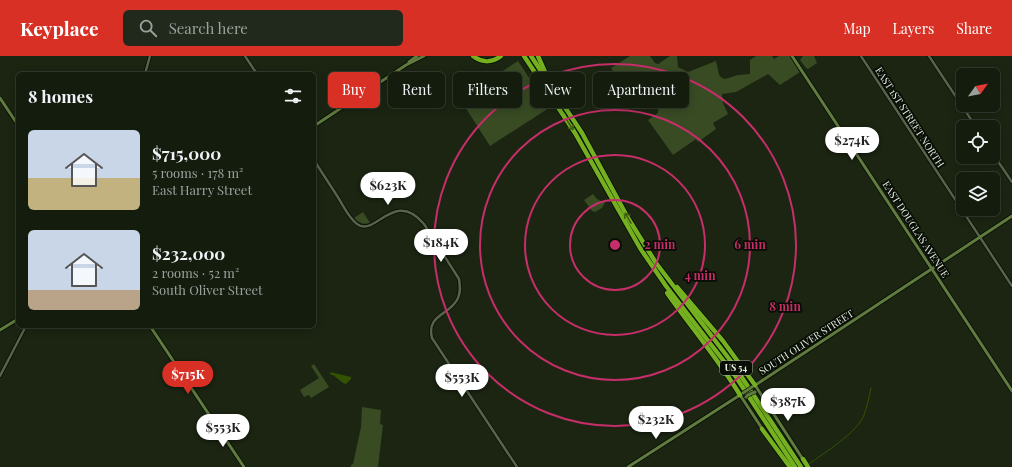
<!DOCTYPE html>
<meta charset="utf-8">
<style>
body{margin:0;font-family:"Playfair Display",serif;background:#21291c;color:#f1f3f6;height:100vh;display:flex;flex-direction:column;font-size:15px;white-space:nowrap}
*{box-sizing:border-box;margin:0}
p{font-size:13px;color:#9da19e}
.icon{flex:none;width:22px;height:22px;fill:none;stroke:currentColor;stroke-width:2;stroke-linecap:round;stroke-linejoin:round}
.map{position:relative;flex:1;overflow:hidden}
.side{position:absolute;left:16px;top:16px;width:300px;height:256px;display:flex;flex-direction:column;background:#141c0e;border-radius:6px;box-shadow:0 2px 10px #0003,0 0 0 1px #333a2e}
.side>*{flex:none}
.top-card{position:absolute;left:328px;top:16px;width:380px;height:36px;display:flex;gap:8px}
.needle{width:26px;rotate:57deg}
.tools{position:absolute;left:956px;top:12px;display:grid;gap:8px}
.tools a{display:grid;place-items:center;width:44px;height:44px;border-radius:6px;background:#141c0e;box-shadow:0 2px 10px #0003,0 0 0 1px #333a2e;font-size:20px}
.price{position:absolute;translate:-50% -34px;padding:0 9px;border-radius:14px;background:#fff;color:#222;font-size:13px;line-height:26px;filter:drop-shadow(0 1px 2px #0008)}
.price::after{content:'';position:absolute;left:50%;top:24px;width:12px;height:9px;margin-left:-6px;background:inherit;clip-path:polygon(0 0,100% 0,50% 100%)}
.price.selected{background:#d93025;color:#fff}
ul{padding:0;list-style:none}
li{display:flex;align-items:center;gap:12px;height:100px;padding:0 12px}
li span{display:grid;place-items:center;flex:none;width:112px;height:80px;border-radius:6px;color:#555}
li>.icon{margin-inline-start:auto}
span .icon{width:48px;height:48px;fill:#fffc;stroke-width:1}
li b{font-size:17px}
h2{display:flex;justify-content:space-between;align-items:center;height:48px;padding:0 12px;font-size:17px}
.pill{padding:0 14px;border-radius:6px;background:#141c0e;box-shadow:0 2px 10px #0003,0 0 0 1px #333a2e;font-size:14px;line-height:36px}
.pill.selected{background:#d93025;color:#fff}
header{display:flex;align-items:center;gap:24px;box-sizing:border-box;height:56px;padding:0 20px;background:#d93025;color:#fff}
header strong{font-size:19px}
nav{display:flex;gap:22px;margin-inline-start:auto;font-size:14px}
.search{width:280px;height:36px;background:#21291c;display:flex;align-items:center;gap:10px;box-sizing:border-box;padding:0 14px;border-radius:6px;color:#9da19e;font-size:15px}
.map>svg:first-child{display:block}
.green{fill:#384b23}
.water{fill:#335300}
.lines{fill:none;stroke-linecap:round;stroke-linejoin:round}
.stream{stroke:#335300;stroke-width:1}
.tertiary-casing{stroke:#060e01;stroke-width:4}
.secondary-casing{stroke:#060e01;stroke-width:4.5}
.motorway-casing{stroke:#060e01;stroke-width:6}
.tertiary{stroke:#57634d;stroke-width:2.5}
.secondary{stroke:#607a40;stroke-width:3}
.motorway{stroke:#75b020;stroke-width:4.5}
.secondary-bridge-casing{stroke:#060e01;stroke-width:4.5;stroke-linecap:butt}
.secondary-bridge{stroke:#607a40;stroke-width:3}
.oneway{stroke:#3e5e12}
.ring{fill:none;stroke:#c62e69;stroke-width:2}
.labels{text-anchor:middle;stroke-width:3.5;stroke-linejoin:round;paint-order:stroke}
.shield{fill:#080d05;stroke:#a6ada2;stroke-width:1}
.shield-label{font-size:9px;font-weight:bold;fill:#eaf2e5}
.street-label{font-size:10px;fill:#eaf2e5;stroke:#080d05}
.centre{fill:#c62e69;stroke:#080d05;stroke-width:2}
.ring-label{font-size:12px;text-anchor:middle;font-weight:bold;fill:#c62e69;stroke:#080d05;stroke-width:3.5;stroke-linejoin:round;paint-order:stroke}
</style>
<header>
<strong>Keyplace</strong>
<div class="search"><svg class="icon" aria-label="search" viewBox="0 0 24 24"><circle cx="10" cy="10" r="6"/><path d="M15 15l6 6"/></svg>Search here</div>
<nav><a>Map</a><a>Layers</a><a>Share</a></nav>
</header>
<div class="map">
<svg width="1012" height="411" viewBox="0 0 1012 411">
<rect width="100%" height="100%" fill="#1b2512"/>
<g class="green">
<polygon points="630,0 650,0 655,7 658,8 670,0 677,0 678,11 688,16 716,5 719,19 722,22 725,23 738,19 750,18 750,4 756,0 772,0 774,3 779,0 790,0 800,16 780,29 768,18 736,36 722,38 723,47 728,58 713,67 716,73 698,86 696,83 673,99 648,64 658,57 659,35 647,24 627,38 611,12"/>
<polygon points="803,0 814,0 817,7 808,13 806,12 800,4"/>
<polygon points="518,5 549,52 490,90 460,43"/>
<polygon points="593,138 597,143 605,147 602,152 595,156 592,155 584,144"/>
<path d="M 363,156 L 370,167 C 364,169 359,167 354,162 Z"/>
<polygon points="314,308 329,331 311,342 309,339 304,341 300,334 319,322 311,310"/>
<polygon points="362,351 381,354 380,368 383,369 378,411 351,411 351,409 353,408 361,371"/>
<polygon points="672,357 677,365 668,371 671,371 672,373 668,376 667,372 665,373 660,365"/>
</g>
<polygon class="water" points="330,316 351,321 351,323 346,328 343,327 333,319 331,319"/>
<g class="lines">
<path class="stream" d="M 809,408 C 825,396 857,377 864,359 C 867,351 869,341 871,332"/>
<g class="tertiary-casing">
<g id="tertiary">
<polyline points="245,0 257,18"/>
<polyline points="861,0 1012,230"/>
<polyline points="929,0 976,71"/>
<polyline points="145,18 150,0"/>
<polyline points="993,98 1012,126"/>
<path d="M 314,104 C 322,117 331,130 339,143 C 344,151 349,162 357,168 C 375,182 394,132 424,168 L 459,223 C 460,230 461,236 458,242 C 451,259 426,258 432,282 L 517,411"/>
<polyline points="0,320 26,270"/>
</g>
</g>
<g class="secondary-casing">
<g id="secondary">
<polyline points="792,0 1012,335"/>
<polyline points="409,6 417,0"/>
<polyline points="0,42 18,69"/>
<polyline points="314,70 406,9 424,0"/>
<polyline points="150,270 244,411"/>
<polyline points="0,274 18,263"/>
<polyline points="755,329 804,405"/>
<polyline points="754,330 1012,160"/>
<polyline points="740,339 763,374"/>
<polyline points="628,411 740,339"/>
</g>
</g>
<g class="motorway-casing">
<g id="motorway">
<path d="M 473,0 C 482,7 492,7 501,0"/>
<polyline points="524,0 575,77 640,192 666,230 736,321 795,411"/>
<polyline points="531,0 582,77 628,162 656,207 733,308 801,411"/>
<polyline points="538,0 545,16"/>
<polyline points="677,231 723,285 755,329"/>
<path d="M 667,237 C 691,271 718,303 740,339"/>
<polyline points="762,373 790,411"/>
<polyline points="803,403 808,411"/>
</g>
</g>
<use href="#tertiary" class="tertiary"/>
<use href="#secondary" class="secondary"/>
<use href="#motorway" class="motorway"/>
<g class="secondary-bridge-casing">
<g id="secondary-bridge">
<polyline points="743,337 752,331"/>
<polyline points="746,341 748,339 755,336"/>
</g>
</g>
<use href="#secondary-bridge" class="secondary-bridge"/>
</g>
<defs><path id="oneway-shaft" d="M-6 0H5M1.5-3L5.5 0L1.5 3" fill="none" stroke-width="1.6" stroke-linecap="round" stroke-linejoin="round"/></defs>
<g class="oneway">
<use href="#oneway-shaft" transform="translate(570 69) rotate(57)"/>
<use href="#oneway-shaft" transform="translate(628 162) rotate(-120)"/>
</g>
<g class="ring">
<circle cx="615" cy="189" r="45"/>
<circle cx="615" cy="189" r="90"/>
<circle cx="615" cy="189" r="135"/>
<circle cx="615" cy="189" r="181"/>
</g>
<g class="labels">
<rect class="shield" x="720" y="305" width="32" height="14" rx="3"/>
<g class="shield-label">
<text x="736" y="315">US 54</text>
</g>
<g class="street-label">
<text transform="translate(910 61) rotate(57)" y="4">EAST 1ST STREET NORTH</text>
<text transform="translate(916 173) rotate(57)" y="4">EAST DOUGLAS AVENUE</text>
<text transform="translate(806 286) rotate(-33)" y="4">SOUTH OLIVER STREET</text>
</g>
</g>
<circle cx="615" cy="189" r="6" class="centre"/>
<g class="ring-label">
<text x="660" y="193">2 min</text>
<text x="750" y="193">6 min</text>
<text x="700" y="224">4 min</text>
<text x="785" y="255">8 min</text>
</g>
</svg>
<div class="tools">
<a><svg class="needle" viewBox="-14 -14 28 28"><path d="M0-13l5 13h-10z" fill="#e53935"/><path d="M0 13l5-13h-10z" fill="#9da19e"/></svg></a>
<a><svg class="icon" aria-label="locate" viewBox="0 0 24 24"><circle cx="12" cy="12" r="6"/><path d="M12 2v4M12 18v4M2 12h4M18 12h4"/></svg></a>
<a><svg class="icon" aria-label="layers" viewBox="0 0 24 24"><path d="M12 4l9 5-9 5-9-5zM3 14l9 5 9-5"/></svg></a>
</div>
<b class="price" style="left:852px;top:105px">$274K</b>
<b class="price" style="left:388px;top:150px">$623K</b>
<b class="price" style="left:441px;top:207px">$184K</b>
<b class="price selected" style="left:188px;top:339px">$715K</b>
<b class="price" style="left:462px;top:342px">$553K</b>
<b class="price" style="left:788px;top:366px">$387K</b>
<b class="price" style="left:656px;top:384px">$232K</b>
<b class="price" style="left:223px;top:392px">$553K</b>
<div class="top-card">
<a class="pill selected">Buy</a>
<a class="pill">Rent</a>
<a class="pill">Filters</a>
<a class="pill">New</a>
<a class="pill">Apartment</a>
</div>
<section class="side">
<h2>8 homes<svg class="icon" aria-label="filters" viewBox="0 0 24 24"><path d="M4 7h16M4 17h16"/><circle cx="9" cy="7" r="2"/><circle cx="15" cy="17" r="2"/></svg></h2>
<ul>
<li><span style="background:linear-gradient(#c9d6e8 60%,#c2b280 0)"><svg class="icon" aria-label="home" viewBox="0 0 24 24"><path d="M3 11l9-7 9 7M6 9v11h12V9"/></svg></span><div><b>$715,000</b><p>5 rooms · 178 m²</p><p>East Harry Street</p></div></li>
<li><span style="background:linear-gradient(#c9d6e8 75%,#b9a48a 0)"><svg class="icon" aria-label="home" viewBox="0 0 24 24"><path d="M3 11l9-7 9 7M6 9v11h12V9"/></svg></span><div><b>$232,000</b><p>2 rooms · 52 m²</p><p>South Oliver Street</p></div></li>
</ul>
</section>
</div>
